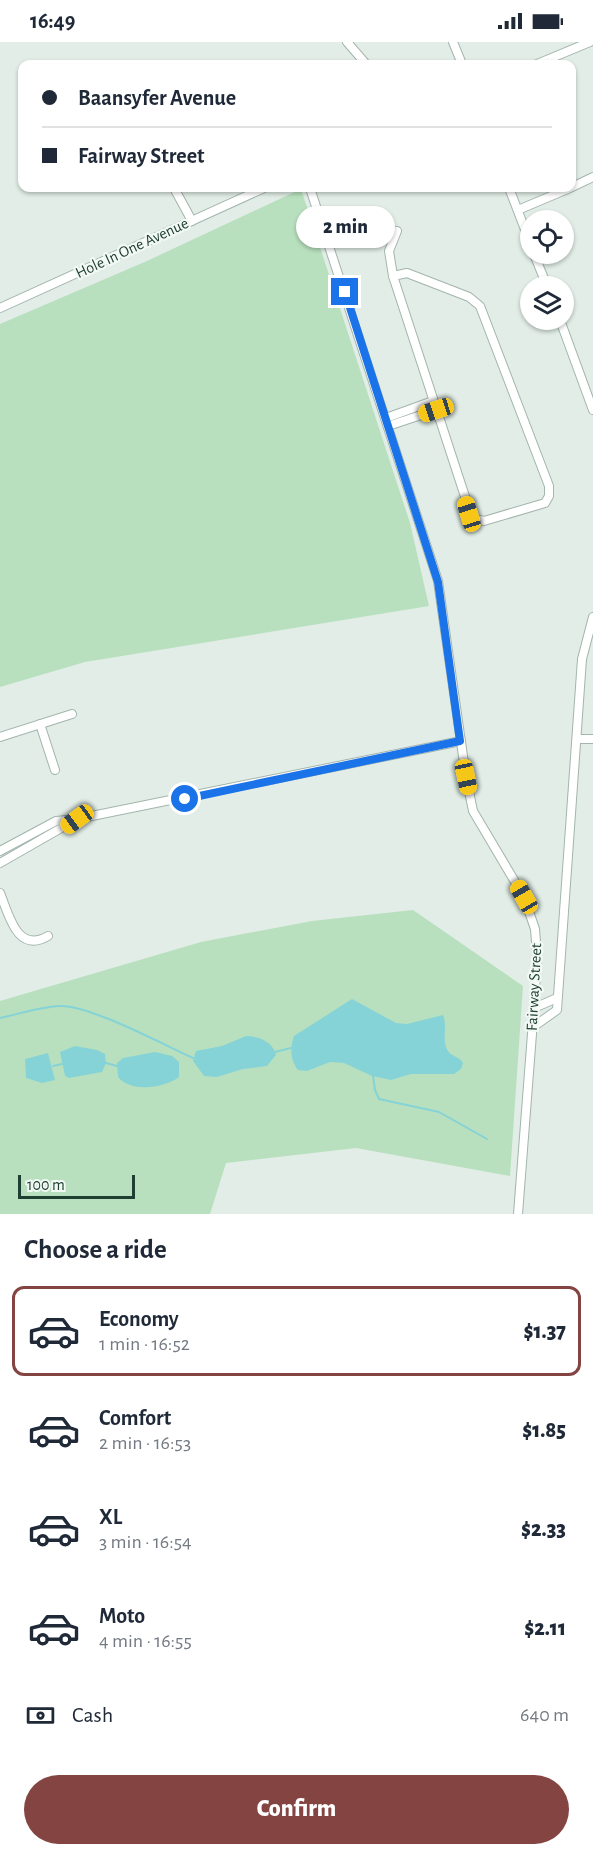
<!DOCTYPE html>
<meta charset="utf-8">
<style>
:root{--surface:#fff;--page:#f2f2f3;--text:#1f2937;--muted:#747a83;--line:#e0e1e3;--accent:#834442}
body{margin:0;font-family:"Alegreya Sans",sans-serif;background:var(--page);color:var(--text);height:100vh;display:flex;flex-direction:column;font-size:22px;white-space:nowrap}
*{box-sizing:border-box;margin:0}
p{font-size:20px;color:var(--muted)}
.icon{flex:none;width:33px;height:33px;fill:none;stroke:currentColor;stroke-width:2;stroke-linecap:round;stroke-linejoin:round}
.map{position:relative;height:1172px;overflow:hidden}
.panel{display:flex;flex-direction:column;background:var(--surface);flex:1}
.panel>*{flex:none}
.banner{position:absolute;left:18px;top:18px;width:558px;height:132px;border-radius:12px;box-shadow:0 2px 4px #0004;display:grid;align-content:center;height:132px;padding:0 24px;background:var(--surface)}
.controls{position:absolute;left:520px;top:168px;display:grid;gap:12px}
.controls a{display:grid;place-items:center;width:54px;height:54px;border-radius:50%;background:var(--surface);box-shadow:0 2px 4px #0004;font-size:30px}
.scale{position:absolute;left:18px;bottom:15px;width:117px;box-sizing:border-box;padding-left:6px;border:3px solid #203f33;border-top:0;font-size:16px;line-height:21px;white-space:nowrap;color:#203f33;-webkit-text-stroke:4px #f2f9f5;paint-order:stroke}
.end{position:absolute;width:27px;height:27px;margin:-14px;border:8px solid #1a73e8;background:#fff;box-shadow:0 0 0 3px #fff}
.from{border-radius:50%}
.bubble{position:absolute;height:42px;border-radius:21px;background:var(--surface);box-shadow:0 2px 4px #0004;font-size:20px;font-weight:800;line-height:42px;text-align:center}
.car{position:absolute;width:18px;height:36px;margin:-18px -9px;border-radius:8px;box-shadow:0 0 4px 2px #0007;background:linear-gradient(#f5c518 24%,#345 0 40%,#f5c518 0 76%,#345 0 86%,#f5c518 0)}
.banner b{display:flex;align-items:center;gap:21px;height:57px;font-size:22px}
.banner b+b{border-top:2px solid var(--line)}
.banner i{width:15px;height:15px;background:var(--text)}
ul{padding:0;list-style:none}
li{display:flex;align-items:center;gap:18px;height:90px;margin:0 12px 9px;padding:0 12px;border:3px solid transparent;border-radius:12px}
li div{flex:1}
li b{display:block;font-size:22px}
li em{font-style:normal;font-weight:800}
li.active{border-color:var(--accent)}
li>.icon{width:54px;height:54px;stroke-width:1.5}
h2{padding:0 24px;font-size:27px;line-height:72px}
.pay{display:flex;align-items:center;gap:15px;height:66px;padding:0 24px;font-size:22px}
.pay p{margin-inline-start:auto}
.cta{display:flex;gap:12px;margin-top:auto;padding:12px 24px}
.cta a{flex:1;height:69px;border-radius:36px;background:var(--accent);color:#fff;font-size:24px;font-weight:800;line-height:69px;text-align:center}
.status{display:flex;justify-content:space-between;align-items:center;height:42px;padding:0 30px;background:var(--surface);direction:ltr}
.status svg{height:16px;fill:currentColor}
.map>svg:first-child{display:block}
.green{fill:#b8e0be}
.water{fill:#85d3d7}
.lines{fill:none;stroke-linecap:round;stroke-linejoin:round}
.stream{stroke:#85d3d7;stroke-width:2}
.minor-casing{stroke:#a3b5ad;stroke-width:10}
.minor{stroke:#fff;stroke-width:8}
.route{stroke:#1a73e8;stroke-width:8}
.labels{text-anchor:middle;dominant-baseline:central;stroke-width:4.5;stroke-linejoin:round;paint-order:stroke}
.street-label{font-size:16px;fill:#203f33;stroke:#f2f9f5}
</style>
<div class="status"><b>16:49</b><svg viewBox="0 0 49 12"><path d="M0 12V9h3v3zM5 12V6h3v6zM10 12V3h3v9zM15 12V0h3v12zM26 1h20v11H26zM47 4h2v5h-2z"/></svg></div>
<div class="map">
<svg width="593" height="1172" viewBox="0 0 593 1172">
<rect width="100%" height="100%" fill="#e1ede6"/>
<g class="green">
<polygon points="301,147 410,481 429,564 85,620 0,645 0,282 147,219"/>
<polygon points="413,868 523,944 510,1134 356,1106 226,1121 210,1172 0,1172 0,959 201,900 312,879"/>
</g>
<g class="water">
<path d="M352,957l44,24 11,1 36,-9c5,11 -2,26 5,36 4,6 11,5 15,12l-2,6 -7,5h-43l-20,6 -19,-4 -28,-13 -14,-1 -23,9 -9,-1c-8,-10 -8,-23 -4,-34z"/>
<path d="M246,994c13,0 27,6 30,19l-9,11 -24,3 -26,8 -13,-1 -11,-15 3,-10 26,-5z"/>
<polygon points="75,1004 97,1008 105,1012 106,1021 102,1030 69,1036 65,1034 60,1010"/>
<path d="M155,1010l17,4 7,6v15c-14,11 -48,16 -61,0l-1,-14 6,-5z"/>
<polygon points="48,1011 55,1038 42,1041 26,1036 25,1017"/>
</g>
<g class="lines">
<g class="stream">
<path d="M0,976c19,-4 40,-11 59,-12 29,-2 105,39 134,52"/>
<polyline points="275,1010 291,1006"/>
<polyline points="106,1021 117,1024"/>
<polyline points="53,1024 62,1022"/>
<polyline points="373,1034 375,1048 379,1057 439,1070 487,1097"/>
</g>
<g class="minor-casing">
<g id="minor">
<polyline points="347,0 366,22"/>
<polyline points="453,0 462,22"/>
<polyline points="537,22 590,0"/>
<polyline points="572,145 593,135"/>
<polyline points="174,146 192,179"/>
<polyline points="310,146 438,539 466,735 473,769 524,855 535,887 537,913 534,966 518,1172"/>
<polyline points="509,146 531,203"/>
<polyline points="518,168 570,146"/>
<polyline points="534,212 547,244"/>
<polygon points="407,231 469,255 480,264 549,444 549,454 545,461 484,479 472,476 393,234"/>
<polyline points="393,234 389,209 397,189"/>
<polyline points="0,266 264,146"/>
<polyline points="560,278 593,368"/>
<polyline points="386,376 433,359"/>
<polyline points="388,384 436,368"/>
<polyline points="40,682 55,728"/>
<polyline points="0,695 72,672"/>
<polyline points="577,697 593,697"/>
<polyline points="0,809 56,779 77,777 461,699"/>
<polyline points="0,821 77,777"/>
<path d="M0,851c9,22 17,61 48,43"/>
<polyline points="534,966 557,956"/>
<polyline points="533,985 557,968 582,617 593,575"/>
</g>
</g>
<use href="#minor" class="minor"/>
</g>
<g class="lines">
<polyline class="route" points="185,757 460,699 438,540 345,250"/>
</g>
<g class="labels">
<g class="street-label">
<text transform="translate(132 206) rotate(-25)">Hole In One Avenue</text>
<text transform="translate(534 945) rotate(-87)">Fairway Street</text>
</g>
</g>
</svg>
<div class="controls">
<a><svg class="icon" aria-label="locate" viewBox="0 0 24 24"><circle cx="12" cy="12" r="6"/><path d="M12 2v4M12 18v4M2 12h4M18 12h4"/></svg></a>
<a><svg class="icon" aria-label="layers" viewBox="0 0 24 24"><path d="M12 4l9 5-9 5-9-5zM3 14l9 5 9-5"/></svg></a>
</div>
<div class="scale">100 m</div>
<i class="end from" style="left:185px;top:757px"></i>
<i class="end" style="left:345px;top:250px"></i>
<div class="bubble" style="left:296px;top:164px;width:99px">2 min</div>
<i class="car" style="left:436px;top:368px;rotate:252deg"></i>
<i class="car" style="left:469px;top:472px;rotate:343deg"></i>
<i class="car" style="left:466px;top:735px;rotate:168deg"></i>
<i class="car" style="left:77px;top:777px;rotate:234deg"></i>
<i class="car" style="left:524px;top:855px;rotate:330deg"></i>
<div class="banner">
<b><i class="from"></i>Baansyfer Avenue</b>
<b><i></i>Fairway Street</b>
</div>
</div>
<section class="panel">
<h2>Choose a ride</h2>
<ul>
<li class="active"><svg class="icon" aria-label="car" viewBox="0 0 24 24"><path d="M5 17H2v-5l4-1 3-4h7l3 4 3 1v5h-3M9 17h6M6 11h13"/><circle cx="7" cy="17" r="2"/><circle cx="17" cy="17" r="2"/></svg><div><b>Economy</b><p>1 min · 16:52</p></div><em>$1.37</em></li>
<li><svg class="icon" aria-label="car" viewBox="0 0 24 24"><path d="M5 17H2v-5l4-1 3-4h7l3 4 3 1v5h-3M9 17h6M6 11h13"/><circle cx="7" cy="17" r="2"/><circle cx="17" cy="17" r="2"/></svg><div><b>Comfort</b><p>2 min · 16:53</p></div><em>$1.85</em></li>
<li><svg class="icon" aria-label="car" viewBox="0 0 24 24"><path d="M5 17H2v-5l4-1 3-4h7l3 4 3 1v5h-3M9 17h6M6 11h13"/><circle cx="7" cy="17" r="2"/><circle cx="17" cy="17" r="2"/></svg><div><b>XL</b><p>3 min · 16:54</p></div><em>$2.33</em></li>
<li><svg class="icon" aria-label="car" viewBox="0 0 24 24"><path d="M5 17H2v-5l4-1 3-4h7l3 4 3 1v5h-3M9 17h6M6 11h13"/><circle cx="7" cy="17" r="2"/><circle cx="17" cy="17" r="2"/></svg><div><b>Moto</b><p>4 min · 16:55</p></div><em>$2.11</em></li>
</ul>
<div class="pay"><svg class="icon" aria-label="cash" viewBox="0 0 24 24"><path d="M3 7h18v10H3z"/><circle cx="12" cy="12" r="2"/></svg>Cash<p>640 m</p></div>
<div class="cta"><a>Confirm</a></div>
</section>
